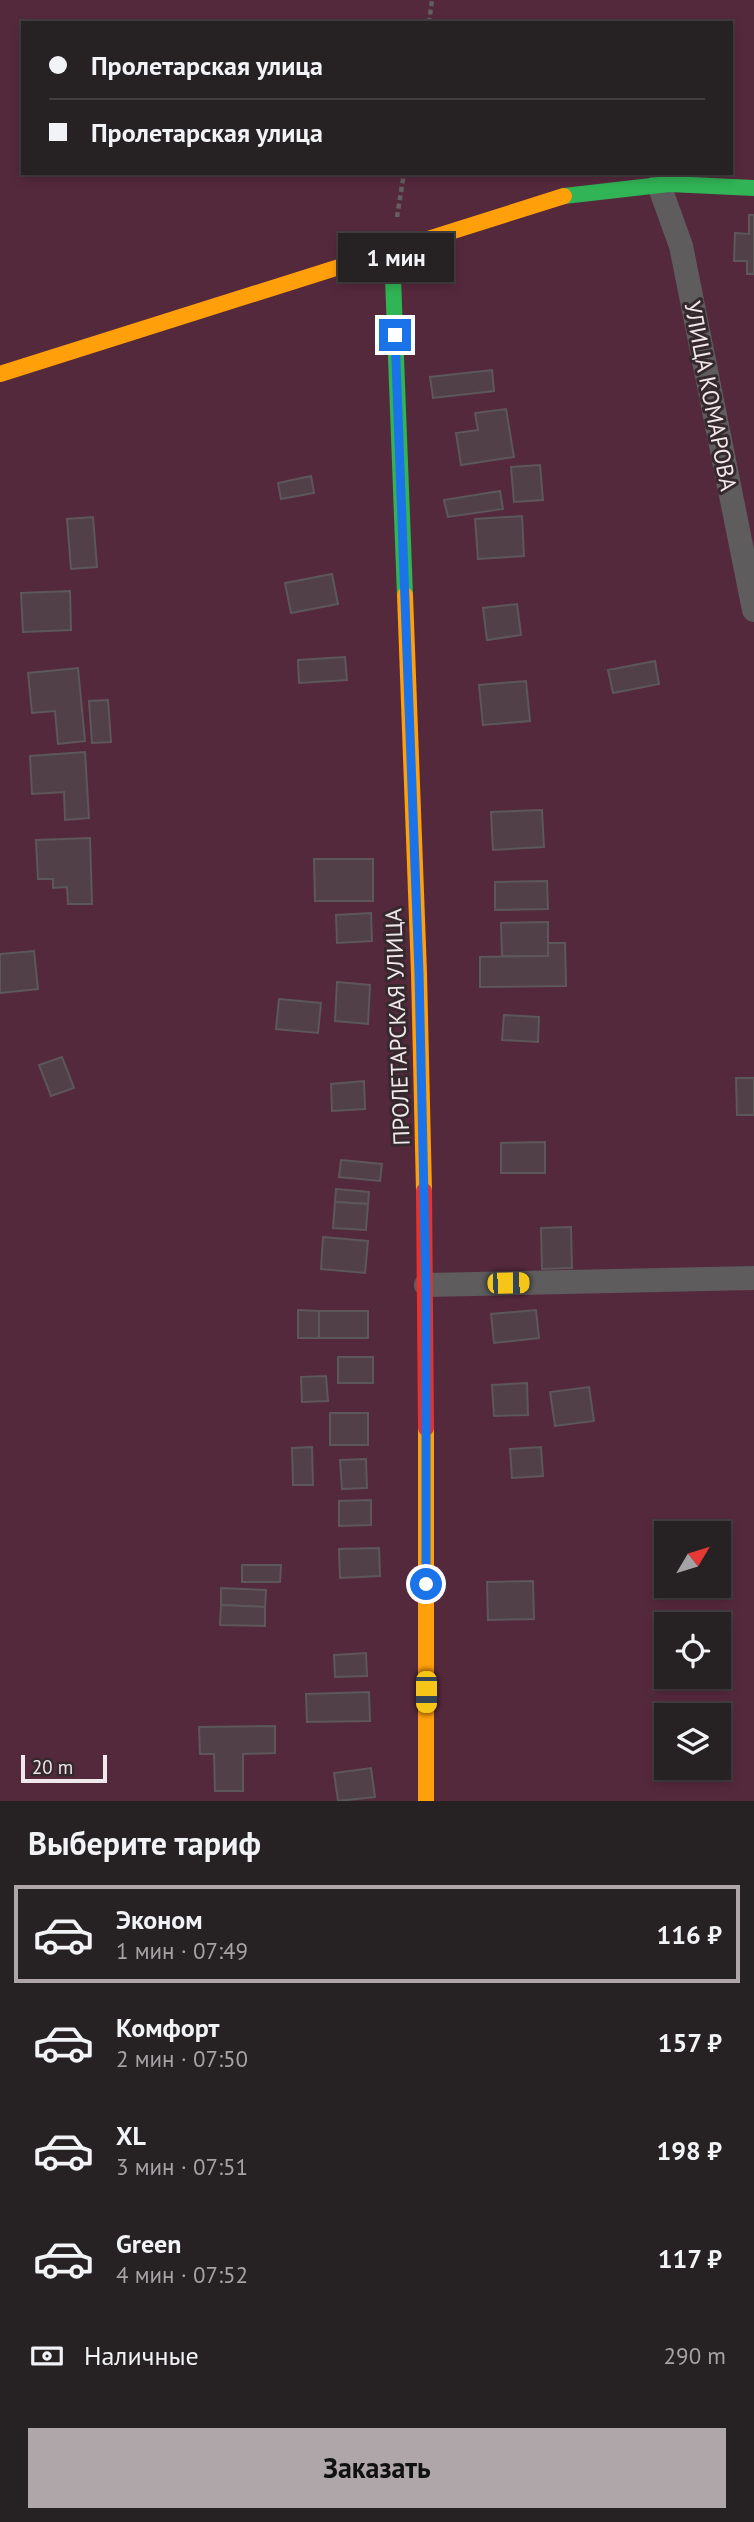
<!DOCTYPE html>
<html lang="ru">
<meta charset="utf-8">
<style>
:root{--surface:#262122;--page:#2e292a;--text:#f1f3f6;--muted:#a4a3a5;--line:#423e40;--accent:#aea6a9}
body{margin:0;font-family:"PT Sans",sans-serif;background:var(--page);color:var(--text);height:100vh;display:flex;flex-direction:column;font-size:26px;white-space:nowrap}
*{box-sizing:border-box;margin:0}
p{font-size:23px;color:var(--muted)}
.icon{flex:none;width:38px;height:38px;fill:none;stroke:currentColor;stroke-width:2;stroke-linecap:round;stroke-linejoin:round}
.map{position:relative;height:1801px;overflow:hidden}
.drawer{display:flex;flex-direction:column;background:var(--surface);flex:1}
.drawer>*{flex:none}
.banner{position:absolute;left:21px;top:21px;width:712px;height:154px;border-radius:0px;box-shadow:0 4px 10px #0003,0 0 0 2px var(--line);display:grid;align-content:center;height:154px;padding:0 28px;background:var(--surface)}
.needle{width:46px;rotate:52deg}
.buttons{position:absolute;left:654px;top:1521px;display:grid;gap:14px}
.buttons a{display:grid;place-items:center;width:77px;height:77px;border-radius:0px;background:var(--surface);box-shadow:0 4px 10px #0003,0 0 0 2px var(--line);font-size:35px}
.scale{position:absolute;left:21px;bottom:18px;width:86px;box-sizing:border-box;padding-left:7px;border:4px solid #f1e8eb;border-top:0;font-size:19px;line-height:24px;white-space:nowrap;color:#f1e8eb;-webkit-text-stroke:5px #35292d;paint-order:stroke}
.end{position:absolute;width:32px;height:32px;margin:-16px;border:9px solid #1a73e8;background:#fff;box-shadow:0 0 0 4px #fff}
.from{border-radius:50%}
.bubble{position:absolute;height:49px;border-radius:0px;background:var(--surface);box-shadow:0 4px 10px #0003,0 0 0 2px var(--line);font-size:23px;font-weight:700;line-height:49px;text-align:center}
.car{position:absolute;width:21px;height:42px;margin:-21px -10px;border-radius:9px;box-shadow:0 0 5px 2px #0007;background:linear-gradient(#f5c518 24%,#345 0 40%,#f5c518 0 76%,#345 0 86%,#f5c518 0)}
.banner b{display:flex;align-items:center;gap:24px;height:66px;font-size:26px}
.banner b+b{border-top:2px solid var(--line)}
.banner i{width:18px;height:18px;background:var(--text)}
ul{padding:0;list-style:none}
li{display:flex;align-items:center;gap:21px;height:98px;margin:0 14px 10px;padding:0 14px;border:4px solid transparent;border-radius:0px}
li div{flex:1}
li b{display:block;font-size:26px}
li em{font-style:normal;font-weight:700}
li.active{border-color:var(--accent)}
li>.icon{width:63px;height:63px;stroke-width:1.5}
h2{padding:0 28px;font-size:32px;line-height:84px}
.pay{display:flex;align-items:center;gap:18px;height:77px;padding:0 28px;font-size:26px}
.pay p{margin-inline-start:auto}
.button{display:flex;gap:14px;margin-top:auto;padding:14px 28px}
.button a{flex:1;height:80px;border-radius:0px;background:var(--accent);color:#111;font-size:28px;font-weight:700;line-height:80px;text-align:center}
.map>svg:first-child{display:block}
.green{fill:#55293c;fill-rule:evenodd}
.building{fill:#524048;stroke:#5c5759;stroke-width:2}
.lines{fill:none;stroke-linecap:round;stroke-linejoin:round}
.path{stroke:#625f5f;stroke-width:4.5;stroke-dasharray:5 3.5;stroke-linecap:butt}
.street{stroke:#5e5c5d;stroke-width:24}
.fast{stroke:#30b455;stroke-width:16}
.slow{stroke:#ff9f0a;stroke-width:16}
.jam{stroke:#e5322d;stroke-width:16}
.route{stroke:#1a73e8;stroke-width:9}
.labels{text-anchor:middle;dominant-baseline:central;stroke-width:6;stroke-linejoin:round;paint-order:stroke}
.street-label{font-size:23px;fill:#f1e8eb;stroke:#35292d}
</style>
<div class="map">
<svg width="754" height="1801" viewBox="0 0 754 1801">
<rect width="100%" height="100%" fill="#322c2e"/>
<path class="green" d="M0,0h754v1801h-754zM23,23h709v150h-709zM667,1533h52v53h-52zM667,1624h52v52h-52zM667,1715h52v53h-52z"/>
<g class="building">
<polygon points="749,215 754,215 754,274 747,274 747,261 734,261 735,233 749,234"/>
<polygon points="492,370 494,391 433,398 430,377"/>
<polygon points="506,409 514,457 461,465 456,433 478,430 475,413"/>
<polygon points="540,465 543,500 514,502 511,467"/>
<polygon points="311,476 314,493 281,499 278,483"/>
<polygon points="500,491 503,509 448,517 444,500"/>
<polygon points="522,516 524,556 478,559 475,519"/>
<polygon points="93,517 97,567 71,569 67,519"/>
<polygon points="332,574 338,604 291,613 285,583"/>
<polygon points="70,591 71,630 23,632 21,593"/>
<polygon points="517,604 521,635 487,640 483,608"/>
<polygon points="345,657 347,680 299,683 298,660"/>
<polygon points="655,661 659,684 613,693 608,670"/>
<polygon points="78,668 85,741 58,744 55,711 32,713 28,673"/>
<polygon points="526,681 530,721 483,725 479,685"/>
<polygon points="108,700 111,742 92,743 89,701"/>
<polygon points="85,752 89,818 65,820 64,792 32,794 30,756"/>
<polygon points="542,810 544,847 493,850 491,812"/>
<polygon points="90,838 92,904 68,904 67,887 53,888 53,879 38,879 36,840"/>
<polygon points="314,859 373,859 373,901 315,901"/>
<polygon points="547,881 548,909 495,910 495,882"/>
<polygon points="371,913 372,941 337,943 336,915"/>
<polygon points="548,922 548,956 502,956 501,923"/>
<polygon points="548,943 565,943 566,986 480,987 480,957 548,956"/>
<polygon points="34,951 38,989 0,993 0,954"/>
<polygon points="337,982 370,985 368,1024 335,1021"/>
<polygon points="279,999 321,1003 318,1033 276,1029"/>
<polygon points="504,1015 539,1017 538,1042 502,1040"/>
<polygon points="62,1057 74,1088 51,1096 39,1065"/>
<polygon points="736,1078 754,1078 754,1115 737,1115"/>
<polygon points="364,1081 365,1109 332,1111 331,1084"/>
<polygon points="545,1142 545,1173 501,1173 501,1143"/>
<polygon points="341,1160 382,1164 380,1181 339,1177"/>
<polygon points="336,1189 369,1192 368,1204 335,1202"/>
<polygon points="335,1202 368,1204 366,1230 333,1228"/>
<polygon points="571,1227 572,1268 542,1269 541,1228"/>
<polygon points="323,1237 368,1241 365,1273 321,1269"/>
<polygon points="298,1310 319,1311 319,1338 298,1338"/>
<polygon points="536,1310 539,1338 494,1343 491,1314"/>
<rect x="319" y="1311" width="49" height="27"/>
<rect x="338" y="1357" width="35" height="26"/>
<polygon points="326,1376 328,1401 302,1402 301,1377"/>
<polygon points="527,1383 528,1415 494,1416 492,1385"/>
<polygon points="589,1387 594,1421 555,1426 550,1392"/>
<rect x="330" y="1413" width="38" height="32"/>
<polygon points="312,1447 313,1485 293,1485 292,1448"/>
<polygon points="541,1447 543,1476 512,1478 510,1449"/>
<polygon points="366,1459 367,1488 342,1489 340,1460"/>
<polygon points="371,1500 371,1525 339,1526 339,1501"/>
<polygon points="379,1548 380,1576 340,1578 339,1549"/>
<polygon points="242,1565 281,1565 280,1582 242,1582"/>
<polygon points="533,1581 534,1619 488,1620 487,1582"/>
<polygon points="221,1588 266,1590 265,1607 221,1605"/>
<polygon points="221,1605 265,1607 265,1626 220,1625"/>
<polygon points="366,1653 367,1676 335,1677 334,1655"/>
<polygon points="369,1692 370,1721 307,1722 306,1694"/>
<polygon points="275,1726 275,1753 243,1754 243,1791 215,1791 214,1754 200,1754 199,1727"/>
<polygon points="371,1768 375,1797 338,1801 334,1773"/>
</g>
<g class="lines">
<g class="path">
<polyline points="429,23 432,0"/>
<polyline points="397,217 404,173"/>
</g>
<g class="street">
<polyline points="659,185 681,246 754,610"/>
<polyline points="426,1285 754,1278"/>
</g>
<g class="fast">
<polyline points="564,196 669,184 754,188"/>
<polyline points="392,252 405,595"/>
</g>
<g class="slow">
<polyline points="0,374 564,196"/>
<polyline points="405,595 419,973 424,1191"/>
<polyline points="426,1428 426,1801"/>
</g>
<polyline class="jam" points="424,1191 426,1428"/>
</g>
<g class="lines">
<polyline class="route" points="395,335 419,973 426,1285 426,1584"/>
</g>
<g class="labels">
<g class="street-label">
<text transform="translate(711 396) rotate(79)">УЛИЦА КОМАРОВА</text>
<text transform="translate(397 1027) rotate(-92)">ПРОЛЕТАРСКАЯ УЛИЦА</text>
</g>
</g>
</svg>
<div class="buttons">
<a><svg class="needle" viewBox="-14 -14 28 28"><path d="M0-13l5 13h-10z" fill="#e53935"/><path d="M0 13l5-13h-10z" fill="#a4a3a5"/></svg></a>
<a><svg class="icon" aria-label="locate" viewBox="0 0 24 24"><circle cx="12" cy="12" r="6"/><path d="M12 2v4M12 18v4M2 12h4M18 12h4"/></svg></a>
<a><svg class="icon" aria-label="layers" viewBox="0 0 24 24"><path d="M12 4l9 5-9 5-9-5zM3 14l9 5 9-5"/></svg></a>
</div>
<div class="scale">20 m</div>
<i class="end from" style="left:426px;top:1584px"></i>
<i class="end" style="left:395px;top:335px"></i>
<div class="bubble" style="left:338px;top:233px;width:116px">1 мин</div>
<i class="car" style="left:508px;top:1283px;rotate:89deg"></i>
<i class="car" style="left:426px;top:1692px;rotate:180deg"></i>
<div class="banner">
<b><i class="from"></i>Пролетарская улица</b>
<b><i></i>Пролетарская улица</b>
</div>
</div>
<section class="drawer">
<h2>Выберите тариф</h2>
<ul>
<li class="active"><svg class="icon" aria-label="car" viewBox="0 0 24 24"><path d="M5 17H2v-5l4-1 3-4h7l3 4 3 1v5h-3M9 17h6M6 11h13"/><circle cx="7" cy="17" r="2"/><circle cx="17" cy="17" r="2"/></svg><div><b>Эконом</b><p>1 мин · 07:49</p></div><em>116 ₽</em></li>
<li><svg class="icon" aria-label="car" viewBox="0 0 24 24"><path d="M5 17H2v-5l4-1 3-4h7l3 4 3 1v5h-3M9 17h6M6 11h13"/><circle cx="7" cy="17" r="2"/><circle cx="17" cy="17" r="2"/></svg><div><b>Комфорт</b><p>2 мин · 07:50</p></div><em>157 ₽</em></li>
<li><svg class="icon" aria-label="car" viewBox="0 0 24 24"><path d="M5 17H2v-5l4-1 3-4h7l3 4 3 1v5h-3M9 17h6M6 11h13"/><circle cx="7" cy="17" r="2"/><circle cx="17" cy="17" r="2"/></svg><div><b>XL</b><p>3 мин · 07:51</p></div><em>198 ₽</em></li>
<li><svg class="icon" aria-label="car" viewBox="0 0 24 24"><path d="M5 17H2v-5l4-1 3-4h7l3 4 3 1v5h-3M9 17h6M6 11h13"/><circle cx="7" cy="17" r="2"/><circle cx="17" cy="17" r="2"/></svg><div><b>Green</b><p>4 мин · 07:52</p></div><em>117 ₽</em></li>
</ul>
<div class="pay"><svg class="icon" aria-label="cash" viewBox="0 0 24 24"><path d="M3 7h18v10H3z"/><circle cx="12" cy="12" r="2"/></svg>Наличные<p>290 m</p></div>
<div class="button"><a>Заказать</a></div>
</section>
